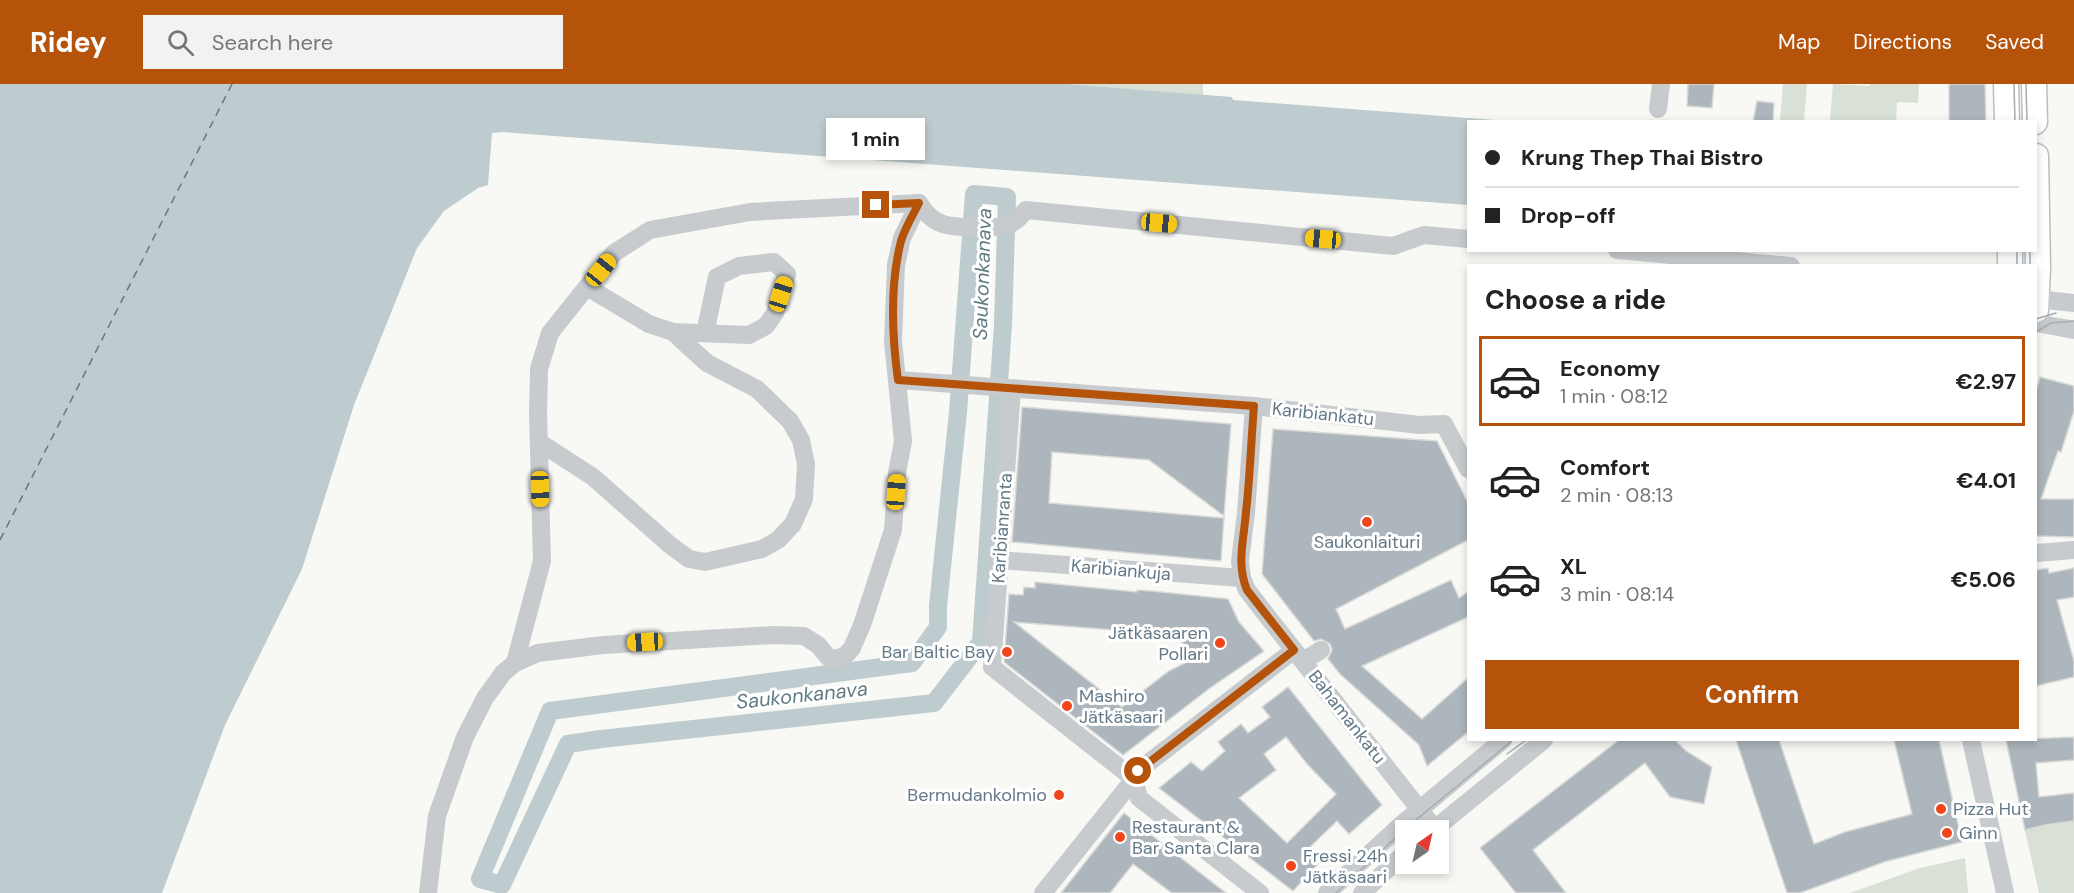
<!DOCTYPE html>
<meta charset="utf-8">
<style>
:root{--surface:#fff;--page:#f2f2f2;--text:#222;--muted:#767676;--line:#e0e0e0;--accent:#b45309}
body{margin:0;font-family:"DM Sans",sans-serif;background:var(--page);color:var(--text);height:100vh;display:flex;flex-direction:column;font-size:22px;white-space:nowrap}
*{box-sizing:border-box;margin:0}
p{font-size:20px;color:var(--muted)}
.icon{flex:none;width:33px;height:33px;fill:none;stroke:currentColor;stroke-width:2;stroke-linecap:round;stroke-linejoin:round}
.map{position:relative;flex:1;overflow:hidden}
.drawer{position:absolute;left:1467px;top:180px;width:570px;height:477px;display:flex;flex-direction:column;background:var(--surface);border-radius:0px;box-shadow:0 3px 9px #0003}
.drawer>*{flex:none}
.hud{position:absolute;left:1467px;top:36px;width:570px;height:132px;border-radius:0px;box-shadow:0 3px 9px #0003;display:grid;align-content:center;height:132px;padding:0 18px;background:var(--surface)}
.needle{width:39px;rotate:34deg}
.buttons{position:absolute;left:1395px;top:736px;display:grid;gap:12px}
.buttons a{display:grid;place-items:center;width:54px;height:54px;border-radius:0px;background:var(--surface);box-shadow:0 3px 9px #0003;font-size:30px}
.end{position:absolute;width:27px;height:27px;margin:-14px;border:8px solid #b45309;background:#fff;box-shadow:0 0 0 3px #fff}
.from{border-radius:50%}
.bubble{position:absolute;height:42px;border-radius:0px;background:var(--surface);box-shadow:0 3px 9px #0003;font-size:20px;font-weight:700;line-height:42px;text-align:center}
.car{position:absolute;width:18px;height:36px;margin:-18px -9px;border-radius:8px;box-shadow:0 0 4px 2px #0007;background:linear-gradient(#f5c518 24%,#345 0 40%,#f5c518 0 76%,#345 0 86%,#f5c518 0)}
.hud b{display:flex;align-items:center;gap:21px;height:57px;font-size:22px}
.hud b+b{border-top:2px solid var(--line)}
.hud i{width:15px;height:15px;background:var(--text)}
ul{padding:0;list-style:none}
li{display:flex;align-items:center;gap:18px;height:90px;margin:0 12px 9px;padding:0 6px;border:3px solid transparent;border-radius:0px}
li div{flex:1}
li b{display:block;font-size:22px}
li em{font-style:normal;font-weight:700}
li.selected{border-color:var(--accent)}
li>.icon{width:54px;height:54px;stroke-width:1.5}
h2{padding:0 18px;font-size:27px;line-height:72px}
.cta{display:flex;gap:12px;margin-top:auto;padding:12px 18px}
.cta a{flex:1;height:69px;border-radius:0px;background:var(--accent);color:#fff;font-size:24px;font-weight:700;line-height:69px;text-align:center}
header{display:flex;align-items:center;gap:36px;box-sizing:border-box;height:84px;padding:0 30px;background:var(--accent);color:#fff}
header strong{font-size:28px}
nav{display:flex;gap:33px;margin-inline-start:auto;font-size:21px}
.search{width:420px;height:54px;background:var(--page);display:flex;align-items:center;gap:15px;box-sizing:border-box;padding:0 21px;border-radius:0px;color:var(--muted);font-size:22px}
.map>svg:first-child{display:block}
.green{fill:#d9e0d5}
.water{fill:#becbcf}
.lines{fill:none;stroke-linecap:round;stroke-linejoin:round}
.canal{stroke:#becbcf;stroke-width:18}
.ferry{stroke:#607b83;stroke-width:1.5;stroke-dasharray:8 6;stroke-linecap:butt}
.building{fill:#adb6bc;stroke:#d9d9d7;stroke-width:1.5;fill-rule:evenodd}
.major-casing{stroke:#babec2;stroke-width:27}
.minor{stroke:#c7cbce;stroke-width:18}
.major{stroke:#fff;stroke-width:24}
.tram{stroke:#a5acb2;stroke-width:1.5}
.route{stroke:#b45309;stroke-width:8}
.poi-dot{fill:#f1451c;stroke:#fff;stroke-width:2}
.labels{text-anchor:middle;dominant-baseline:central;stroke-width:6;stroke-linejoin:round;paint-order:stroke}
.street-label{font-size:18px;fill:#647988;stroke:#fff}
.poi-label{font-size:18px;fill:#647988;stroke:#fff;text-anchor:start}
.water-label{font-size:20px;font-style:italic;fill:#607b83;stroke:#fff}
</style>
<header>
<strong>Ridey</strong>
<div class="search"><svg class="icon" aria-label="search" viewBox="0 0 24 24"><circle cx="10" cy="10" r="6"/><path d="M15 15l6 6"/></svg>Search here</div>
<nav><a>Map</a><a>Directions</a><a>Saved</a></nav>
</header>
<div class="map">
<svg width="2074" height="809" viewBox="0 0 2074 809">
<rect width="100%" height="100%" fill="#f8f8f4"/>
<g class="green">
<polygon points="1067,0 1203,0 1203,11"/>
<polygon points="1783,0 1807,0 1804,37 1780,37"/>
<polygon points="1833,0 1870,2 1870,0 1919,0 1918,19 1897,18 1896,37 1830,37"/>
<polygon points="2074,737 2074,809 2039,809 2025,746 2045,741"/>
<polygon points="1965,774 1968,809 1850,809 1920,784"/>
</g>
<polygon class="water" points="0,0 1067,0 1232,13 1233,16 1507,37 1468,38 1468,121 502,48 492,49 488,101 478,104 444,127 417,164 354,321 302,485 225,641 162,809 0,809"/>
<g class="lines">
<polygon class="canal" points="974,110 1007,113 1003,241 981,558 934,619 601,655 568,660 502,801 480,795 550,627 912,579 938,543 938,522 958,328"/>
<polyline class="ferry" points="0,456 232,0"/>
</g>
<g class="building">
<polygon points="1688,0 1714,0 1712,24 1687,22"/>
<polygon points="1949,0 1985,0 1986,38 1949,38"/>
<polygon points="1757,17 1774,19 1773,38 1753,38"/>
<polygon points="2040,293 2074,302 2074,327 2061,368 2058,367 2041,415 2074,415 2074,453 2036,452 2036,307"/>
<polygon points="1022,323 1231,340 1224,432 1149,376 1052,368 1049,419 1224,434 1221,477 1012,458"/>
<polygon points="1273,345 1437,357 1468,419 1468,456 1336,525 1345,545 1451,496 1459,514 1468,508 1468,533 1362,582 1422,635 1468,594 1468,648 1427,682 1419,661 1340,590 1328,575 1332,566 1330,560 1321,555 1314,557 1262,490"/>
<polygon points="2048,484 2049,489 2074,484 2074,513 2057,516 2074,577 2074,593 2036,602 2036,486"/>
<path d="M1035,498l102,10v-2l15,1 76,8 11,23 25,29 -54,37 -87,67 -119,-93 5,-68 14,1 1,-8 11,1zM1014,538l113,9 1,-2 45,3 22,26 -26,13 -47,36z"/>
<path d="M1288,603l94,118 -33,29 -12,-13 -29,28 12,13 -27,29 -134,-103 32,-26 11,9 23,-20 -7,-9 23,-18 7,9 22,-16 -8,-10zM1286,653l21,27 29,30 -49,49 -48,-45 37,-28 -12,-16z"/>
<polygon points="2074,653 2074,676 2036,679 2039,713 2074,709 2074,737 2045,741 2025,746 2006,656"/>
<polygon points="1619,656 1675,656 1686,667 1712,683 1704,720 1670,713 1645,679 1533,766 1566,809 1516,809 1480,764"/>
<polygon points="1736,656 1779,656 1814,760 1845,748 1912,730 1894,656 1939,656 1962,758 1884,778 1800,809 1787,809"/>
<polygon points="1124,729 1154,753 1226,809 1172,809 1133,780 1110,809 1061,809"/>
</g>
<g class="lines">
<g class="major-casing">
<g id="major">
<polyline points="2006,0 2007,38"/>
<polyline points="2034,0 2035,38"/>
<polyline points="2036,72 2038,184 2036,226"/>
<polyline points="2010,166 2010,182"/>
</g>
</g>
<g class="minor">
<polyline points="1658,25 1661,0"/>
<path d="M919,119c5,8 13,18 24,21 11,4 54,5 65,1 8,-3 13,-9 18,-15l367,36 31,-11 44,4"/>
<polyline points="1617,166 1791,182"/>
<polyline points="587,203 649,240 673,248 749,251 766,242 775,229 787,190 774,178 739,182 717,193 705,249"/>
<polyline points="2036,215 2074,219"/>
<polyline points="2036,239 2074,246"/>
<polyline points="898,296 1254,322 1419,341 1444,340 1468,385"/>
<polyline points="1012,305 992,583 1134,695 1043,809"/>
<polyline points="1254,322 1246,429 1240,477 1242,494 1247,506 1264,528 1435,745"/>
<polyline points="539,358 593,393 670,461 689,475 705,478 762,465 778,456 793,440 804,415 806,380 801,356 790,337 757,305 707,279 673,248"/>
<polyline points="2036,469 2074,466"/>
<polyline points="999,476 1242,494"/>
<polyline points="1303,577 1321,566"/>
<polyline points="515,579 542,477 538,329 539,285 550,249 614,169 650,146 750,128 919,119"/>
<polyline points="1971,656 2005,809"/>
<polyline points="1432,747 1544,656"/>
<polyline points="428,809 437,732 465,653 485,614 503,589 515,579 538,569 603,561 774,551 804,552 818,561 828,573 833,575 845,572 852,564 862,541 893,446 897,389 903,357 893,257 896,181 902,154 919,119"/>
<polyline points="1260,809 1139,714 1134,695 1138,687 1294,566"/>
<polyline points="1327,809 1401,741 1503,656"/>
<polyline points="1362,809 1406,768"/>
</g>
<use href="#major" class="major"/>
<g class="tram">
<polyline points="2014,0 2015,38"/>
<polyline points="2026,0 2027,38"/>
<polyline points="2017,166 2017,182"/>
<polyline points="2030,166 2030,182"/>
<polyline points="2036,235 2056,229"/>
<polyline points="2036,248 2051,239 2074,237"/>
<polyline points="1507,670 1526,656"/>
<polyline points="1336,809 1405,745 1513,656"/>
</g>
</g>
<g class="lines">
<path class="route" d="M876,121l43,-2c-6,12 -14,25 -18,38 -11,43 -9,95 -3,139l356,26c-3,36 -4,71 -8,106 -2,27 -10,52 1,78l47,60 -156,121"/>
</g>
<g class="poi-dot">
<circle cx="1367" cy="438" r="6"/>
<circle cx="1220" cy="559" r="6"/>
<circle cx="1007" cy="568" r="6"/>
<circle cx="1067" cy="622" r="6"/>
<circle cx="1059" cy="711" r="6"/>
<circle cx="1941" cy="725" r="6"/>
<circle cx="1947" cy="749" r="6"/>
<circle cx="1120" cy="753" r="6"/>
<circle cx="1291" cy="782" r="6"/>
</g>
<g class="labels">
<g class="street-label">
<text transform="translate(1323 330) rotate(6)">Karibiankatu</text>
<text transform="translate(1002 444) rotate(-86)">Karibianranta</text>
<text transform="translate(1121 486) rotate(5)">Karibiankuja</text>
<text transform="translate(1347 633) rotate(52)">Bahamankatu</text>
</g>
<g class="poi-label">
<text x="1367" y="458" text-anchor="middle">Saukonlaituri</text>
<text x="1208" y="549" text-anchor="end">Jätkäsaaren<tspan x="1208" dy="21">Pollari</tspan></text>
<text x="995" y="568" text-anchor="end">Bar Baltic Bay</text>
<text x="1079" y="612">Mashiro<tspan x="1079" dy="21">Jätkäsaari</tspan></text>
<text x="1047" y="711" text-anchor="end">Bermudankolmio</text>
<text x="1953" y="725">Pizza Hut</text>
<text x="1132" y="743">Restaurant &amp;<tspan x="1132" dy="21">Bar Santa Clara</tspan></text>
<text x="1959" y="749">Ginn</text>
<text x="1303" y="772">Fressi 24h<tspan x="1303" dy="21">Jätkäsaari</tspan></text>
</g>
<g class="water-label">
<text transform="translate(982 190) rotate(-88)">Saukonkanava</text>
<text transform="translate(802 611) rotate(-6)">Saukonkanava</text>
</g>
</g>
</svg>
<div class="buttons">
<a><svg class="needle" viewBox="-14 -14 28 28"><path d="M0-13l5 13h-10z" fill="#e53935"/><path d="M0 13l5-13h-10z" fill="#767676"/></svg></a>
</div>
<i class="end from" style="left:1138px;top:687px"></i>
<i class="end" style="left:876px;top:121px"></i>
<div class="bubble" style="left:826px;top:34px;width:99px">1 min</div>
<i class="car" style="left:1159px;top:139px;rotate:95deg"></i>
<i class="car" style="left:1323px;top:155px;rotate:275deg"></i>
<i class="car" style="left:601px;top:186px;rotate:39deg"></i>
<i class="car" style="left:781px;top:210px;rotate:17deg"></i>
<i class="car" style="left:540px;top:405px;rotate:178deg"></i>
<i class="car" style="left:896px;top:408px;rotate:4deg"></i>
<i class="car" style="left:645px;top:558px;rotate:267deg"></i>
<div class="hud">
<b><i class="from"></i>Krung Thep Thai Bistro</b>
<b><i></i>Drop-off</b>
</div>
<section class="drawer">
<h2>Choose a ride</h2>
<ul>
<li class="selected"><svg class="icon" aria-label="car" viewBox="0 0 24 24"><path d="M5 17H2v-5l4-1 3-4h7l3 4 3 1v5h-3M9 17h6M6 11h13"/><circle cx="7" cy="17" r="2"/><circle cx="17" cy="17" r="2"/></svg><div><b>Economy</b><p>1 min · 08:12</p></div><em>€2.97</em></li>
<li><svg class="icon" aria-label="car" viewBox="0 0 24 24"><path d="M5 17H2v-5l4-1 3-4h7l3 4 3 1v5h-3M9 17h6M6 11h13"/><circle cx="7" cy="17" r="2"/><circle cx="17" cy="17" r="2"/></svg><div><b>Comfort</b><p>2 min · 08:13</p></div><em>€4.01</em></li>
<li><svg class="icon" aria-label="car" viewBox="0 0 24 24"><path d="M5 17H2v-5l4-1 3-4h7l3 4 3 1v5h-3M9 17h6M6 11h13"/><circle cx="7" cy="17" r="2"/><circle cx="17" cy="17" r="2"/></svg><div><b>XL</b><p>3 min · 08:14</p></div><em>€5.06</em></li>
</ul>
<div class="cta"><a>Confirm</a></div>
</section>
</div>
